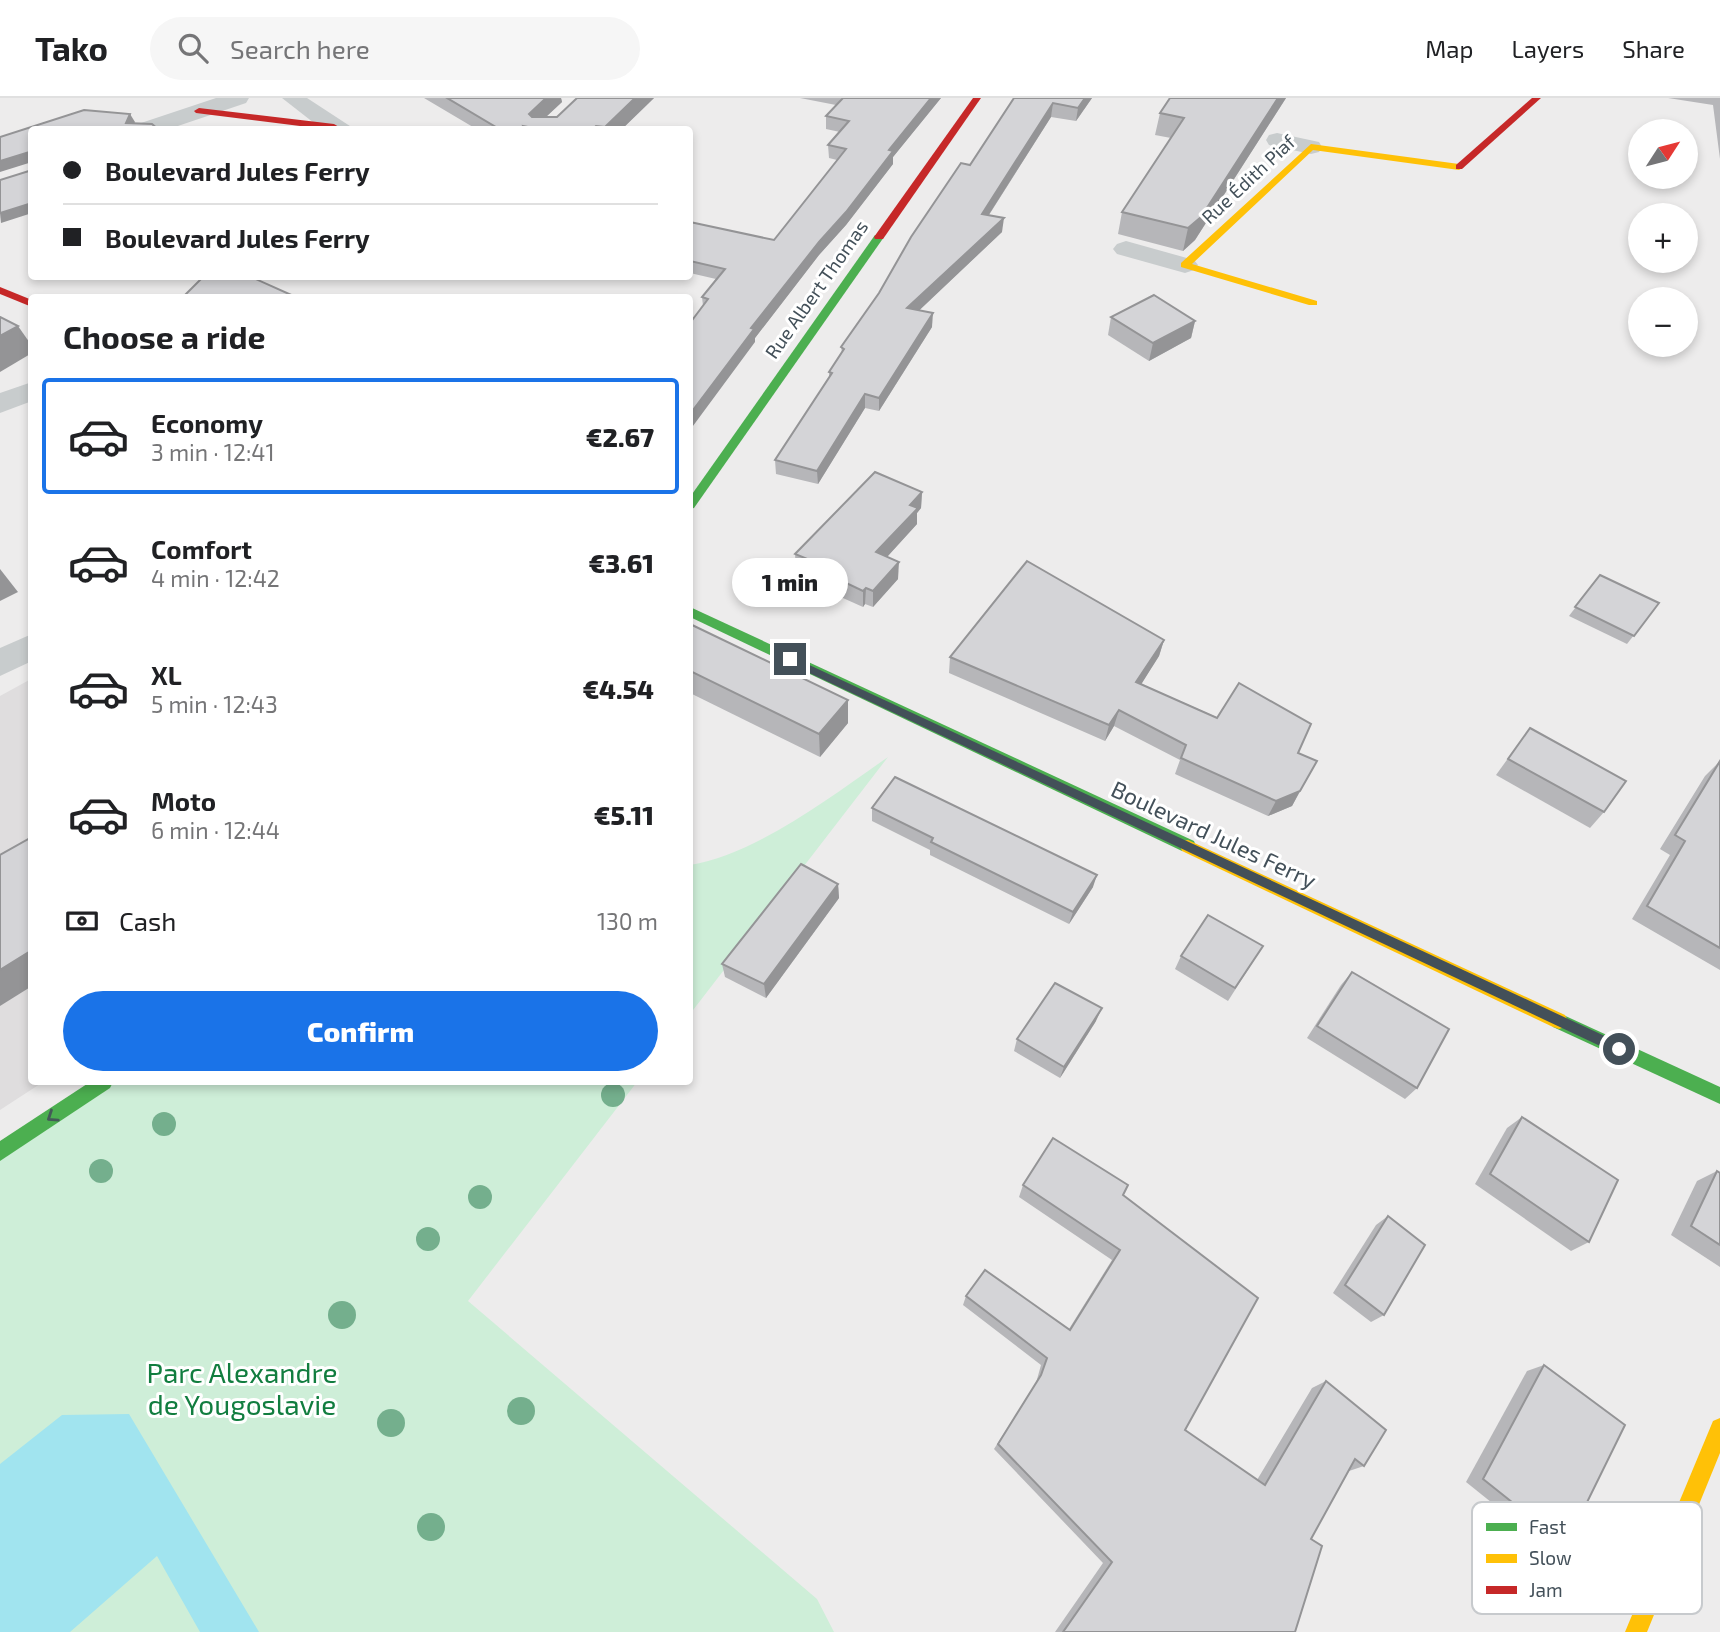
<!DOCTYPE html>
<meta charset="utf-8">
<style>
:root{--surface:#fff;--page:#f6f6f6;--text:#202124;--muted:#757577;--line:#e0e0e0;--accent:#1a73e8}
body{margin:0;font-family:"Exo 2",sans-serif;background:var(--page);color:var(--text);height:100vh;display:flex;flex-direction:column;font-size:26px;white-space:nowrap}
*{box-sizing:border-box;margin:0}
p{font-size:23px;color:var(--muted)}
.icon{flex:none;width:38px;height:38px;fill:none;stroke:currentColor;stroke-width:2;stroke-linecap:round;stroke-linejoin:round}
.map{position:relative;flex:1;overflow:hidden}
.side{position:absolute;left:28px;top:196px;width:665px;height:791px;display:flex;flex-direction:column;background:var(--surface);border-radius:7px;box-shadow:0 4px 10px #0003}
.side>*{flex:none}
.banner{position:absolute;left:28px;top:28px;width:665px;height:154px;border-radius:7px;box-shadow:0 4px 10px #0003;display:grid;align-content:center;height:154px;padding:0 35px;background:var(--surface)}
.needle{width:46px;rotate:54deg}
.tools{position:absolute;left:1628px;top:21px;display:grid;gap:14px}
.tools a{display:grid;place-items:center;width:70px;height:70px;border-radius:50%;background:var(--surface);box-shadow:0 4px 10px #0003;font-size:35px}
.end{position:absolute;width:32px;height:32px;margin:-16px;border:9px solid #435059;background:#fff;box-shadow:0 0 0 4px #fff}
.from{border-radius:50%}
.bubble{position:absolute;height:49px;border-radius:24px;background:var(--surface);box-shadow:0 4px 10px #0003;font-size:23px;font-weight:800;line-height:49px;text-align:center}
.banner b{display:flex;align-items:center;gap:24px;height:66px;font-size:26px}
.banner b+b{border-top:2px solid var(--line)}
.banner i{width:18px;height:18px;background:var(--text)}
ul{padding:0;list-style:none}
li{display:flex;align-items:center;gap:21px;height:116px;margin:0 14px 10px;padding:0 21px;border:4px solid transparent;border-radius:7px}
li div{flex:1}
li b{display:block;font-size:26px}
li em{font-style:normal;font-weight:800}
li.selected{border-color:var(--accent)}
li>.icon{width:63px;height:63px;stroke-width:1.5}
h2{padding:0 35px;font-size:32px;line-height:84px}
.pay{display:flex;align-items:center;gap:18px;height:77px;padding:0 35px;font-size:26px}
.pay p{margin-inline-start:auto}
.button{display:flex;gap:14px;margin-top:auto;padding:14px 35px}
.button a{flex:1;height:80px;border-radius:42px;background:var(--accent);color:#fff;font-size:28px;font-weight:800;line-height:80px;text-align:center}
header{display:flex;align-items:center;gap:42px;box-sizing:border-box;height:98px;padding:0 35px;background:var(--surface);border-bottom:2px solid var(--line)}
header strong{font-size:33px}
nav{display:flex;gap:38px;margin-inline-start:auto;font-size:24px}
.search{width:490px;height:63px;background:var(--page);display:flex;align-items:center;gap:18px;box-sizing:border-box;padding:0 24px;border-radius:38px;color:var(--muted);font-size:26px}
.map>svg:first-child{display:block}
.education{fill:#dfddde}
.green{fill:#ceeed8}
.water{fill:#a1e4ef}
.lines{fill:none;stroke-linecap:round;stroke-linejoin:round}
.street{fill:#c8cccd;fill-rule:evenodd}
.fast{fill:#4caf50;fill-rule:evenodd}
.slow{fill:#ffc107;fill-rule:evenodd}
.jam{fill:#c62828;fill-rule:evenodd}
.tree{fill:#74af8d}
.wall{fill:#b6b6b9}
.shaded-wall{fill:#949496}
.building{fill:#d4d4d7;stroke:#949496;stroke-width:2}
.oneway{stroke:#445a58}
.route{fill:#435059}
.labels{text-anchor:middle;dominant-baseline:central;stroke-width:6;stroke-linejoin:round;paint-order:stroke}
.far-street-label{font-size:19px;fill:#435059;stroke:#fff}
.street-label{font-size:23px;fill:#435059;stroke:#fff}
.near-park-label{font-size:28px;fill:#117d3f;stroke:#fff}
.key{fill:#fff;stroke:#c7cacd;stroke-width:2}
.key-label{font-size:19px;fill:#435059}
</style>
<header>
<strong>Tako</strong>
<div class="search"><svg class="icon" aria-label="search" viewBox="0 0 24 24"><circle cx="10" cy="10" r="6"/><path d="M15 15l6 6"/></svg>Search here</div>
<nav><a>Map</a><a>Layers</a><a>Share</a></nav>
</header>
<div class="map">
<svg width="1720" height="1534" viewBox="0 0 1720 1534">
<rect width="100%" height="100%" fill="#edecec"/>
<polygon class="education" points="31,581 32,984 43,984 0,1012 0,598"/>
<g class="green">
<path d="M888,659l-198,257v-149c67,-11 142,-69 198,-108z"/>
<polygon points="103,984 637,984 468,1203 817,1501 834,1534 0,1534 0,1054"/>
</g>
<polygon class="water" points="129,1316 259,1534 200,1534 157,1458 70,1534 0,1534 0,1366 62,1317"/>
<g class="lines">
<g class="street">
<polygon points="216,0 249,0 246,5 166,32 132,32 135,27"/>
<polygon points="282,0 307,0 356,32 323,32"/>
<polygon points="1277,35 1319,44 1322,49 1319,54 1311,56 1269,47 1266,42 1269,37"/>
<polygon points="1126,143 1194,162 1198,167 1194,172 1185,175 1117,156 1113,151 1117,146"/>
<polygon points="32,284 32,303 0,315 0,295"/>
<polygon points="32,536 32,563 0,578 0,550"/>
</g>
<g class="fast">
<polygon points="875,137 884,139 694,410 690,411 690,399"/>
<polygon points="690,509 1194,743 1196,748 1194,753 1182,753 690,519"/>
<polygon points="1559,915 1720,989 1720,1006 1553,929 1550,923 1553,917"/>
<polygon points="90,984 113,984 110,990 0,1063 0,1043"/>
</g>
<g class="slow">
<polygon points="1311,46 1459,66 1464,69 1459,72 1313,52 1192,166 1317,203 1317,207 1309,207 1181,169 1181,165"/>
<polygon points="1188,742 1565,917 1568,923 1565,929 1559,931 1553,929 1182,753 1180,748 1182,743"/>
<polygon points="1720,1320 1720,1355 1647,1534 1625,1534 1713,1323"/>
</g>
<g class="jam">
<polygon points="973,0 981,0 883,141 875,141 874,139"/>
<polygon points="1532,0 1541,0 1462,71 1456,71 1456,67"/>
<polygon points="199,10 334,26 339,29 332,32 196,15 194,13"/>
<polygon points="0,189 32,202 32,209 0,196"/>
</g>
</g>
<g class="tree">
<circle cx="613" cy="997" r="12"/>
<circle cx="164" cy="1026" r="12"/>
<circle cx="101" cy="1073" r="12"/>
<circle cx="480" cy="1099" r="12"/>
<circle cx="428" cy="1141" r="12"/>
<circle cx="342" cy="1217" r="14"/>
<circle cx="521" cy="1313" r="14"/>
<circle cx="391" cy="1325" r="14"/>
<circle cx="431" cy="1429" r="14"/>
</g>
<g class="wall">
<polygon points="424,0 561,0 562,4 546,19 557,19 577,0 654,0 621,32 478,32"/>
<polygon points="800,0 941,0 893,59 893,66 846,127 819,157 755,240 755,244 703,208 702,199 716,181 690,175 690,124 774,142 837,62 829,60 828,47 840,34 826,31 826,18 836,7"/>
<polygon points="1014,0 1092,0 1076,23 1051,19 989,117 1002,134 919,212 932,229 879,313 865,310 818,386 776,376 775,362 829,280 829,274 842,254 841,249 970,67"/>
<polygon points="1170,0 1286,0 1195,142 1183,153 1118,136 1122,114 1171,40 1155,37 1160,15"/>
<polygon points="1668,0 1720,0 1720,61 1713,7"/>
<polygon points="1111,219 1195,223 1191,240 1149,263 1108,237"/>
<polygon points="922,394 921,410 917,415 917,426 887,459 898,481 873,509 865,506 863,509 825,492 825,485 796,473 795,456"/>
<polygon points="1600,477 1659,505 1627,546 1569,518"/>
<polygon points="690,526 848,625 820,659 690,595"/>
<polygon points="1164,542 1159,558 1141,586 1317,663 1292,708 1268,718 1175,676 1180,662 1114,628 1105,643 949,575 950,559"/>
<polygon points="1530,630 1604,714 1590,730 1496,677"/>
<polygon points="1720,663 1720,872 1632,821 1670,757 1660,751 1705,678"/>
<polygon points="872,710 1093,789 1069,826 930,757 930,752 872,723"/>
<polygon points="838,786 839,800 766,900 725,879 722,866"/>
<polygon points="1263,848 1228,903 1175,871 1181,858"/>
<polygon points="1352,874 1417,990 1405,1001 1307,940 1341,887"/>
<polygon points="1096,923 1060,980 1014,953 1017,941"/>
<polygon points="1522,1019 1589,1144 1571,1153 1475,1086 1507,1030"/>
<polygon points="1717,1073 1720,1075 1720,1169 1671,1137 1697,1083"/>
<polygon points="1023,1087 1123,1097 1185,1332 1257,1382 1312,1290 1326,1283 1364,1368 1349,1373 1311,1441 1295,1534 1055,1534 1103,1465 994,1351 1036,1285 1041,1267 963,1207 966,1198 1069,1231 1112,1162 1019,1099"/>
<polygon points="1388,1118 1384,1217 1371,1224 1333,1195 1376,1127"/>
<polygon points="1544,1267 1566,1447 1547,1449 1466,1384 1527,1273"/>
</g>
<g class="shaded-wall">
<polygon points="546,0 561,0 562,4 534,30 529,16"/>
<polygon points="635,0 654,0 621,32 605,32 605,29"/>
<polygon points="931,0 941,0 893,59 893,66 846,127 819,157 755,240 755,244 690,332 690,316 751,230 889,52"/>
<polygon points="1085,0 1092,0 1076,23 1078,10"/>
<polygon points="1278,0 1286,0 1195,142 1183,153 1188,130"/>
<polygon points="1053,5 1051,19 981,129 982,116"/>
<polygon points="130,16 135,24 131,32 126,25"/>
<polygon points="29,54 32,64 0,74 0,63"/>
<polygon points="32,105 32,115 1,125 0,115"/>
<polygon points="1004,120 1002,134 907,224 907,210"/>
<polygon points="933,215 932,229 879,313 879,300"/>
<polygon points="1195,223 1191,240 1149,263 1153,245"/>
<polygon points="18,228 32,248 32,255 0,274 0,238"/>
<polygon points="865,296 865,310 818,386 817,373"/>
<polygon points="922,394 921,410 917,415 917,426 876,471 876,454 910,407"/>
<polygon points="899,464 898,481 873,509 873,493"/>
<polygon points="0,471 18,494 0,503"/>
<polygon points="866,490 865,506 863,509 863,493"/>
<polygon points="1164,542 1159,558 1132,601 1136,584"/>
<polygon points="848,602 848,625 820,659 819,636"/>
<polygon points="1119,612 1114,628 1105,643 1109,627"/>
<polygon points="1300,693 1292,708 1268,718 1276,703"/>
<polygon points="1097,777 1093,789 1069,826 1073,814"/>
<polygon points="838,786 839,800 766,900 764,886"/>
<polygon points="32,852 32,888 0,908 0,872"/>
<polygon points="1102,910 1096,923 1060,980 1064,969"/>
</g>
<g class="building">
<polygon points="447,0 546,0 529,16 532,19 557,19 577,0 635,0 605,29 596,28 592,32 543,32 523,28 524,32 501,32"/>
<polygon points="843,0 931,0 889,52 893,53 846,114 819,144 751,230 754,231 690,316 690,225 708,201 702,199 725,171 690,163 690,124 774,142 846,51 828,47 849,23 826,18"/>
<polygon points="1014,0 1085,0 1078,10 1053,5 982,116 1004,120 907,210 933,215 879,300 865,296 817,373 775,362 832,275 829,274 844,251 841,249 879,195 911,139 961,65 970,67"/>
<polygon points="1170,0 1278,0 1201,119 1188,130 1122,114 1184,20 1160,15"/>
<polygon points="84,12 130,16 126,25 152,26 159,32 32,32 32,105 0,115 0,82 29,73 29,54 0,63 0,39"/>
<polygon points="204,178 249,178 298,200 188,200 184,198"/>
<polygon points="1154,197 1195,223 1153,245 1111,219"/>
<polygon points="0,219 18,228 0,238"/>
<polygon points="875,374 922,394 910,407 918,410 876,454 899,464 873,493 866,490 863,493 825,475 829,470 795,456"/>
<polygon points="1027,463 1164,542 1136,584 1217,620 1239,585 1311,626 1298,655 1317,663 1300,693 1276,703 1181,660 1186,647 1119,612 1109,627 950,559"/>
<polygon points="1600,477 1659,505 1634,538 1575,509"/>
<polygon points="690,526 848,602 819,636 690,573"/>
<polygon points="1530,630 1626,683 1604,714 1508,661"/>
<polygon points="1720,663 1720,850 1647,808 1685,743 1675,737"/>
<polygon points="895,679 1097,777 1073,814 931,744 933,740 872,710"/>
<polygon points="32,739 32,852 0,872 0,757"/>
<polygon points="801,766 838,786 764,886 722,866"/>
<polygon points="1208,817 1263,848 1235,890 1181,858"/>
<polygon points="1352,874 1449,931 1417,990 1317,928"/>
<polygon points="1055,885 1102,910 1064,969 1017,941"/>
<polygon points="1522,1019 1618,1082 1589,1144 1490,1076"/>
<polygon points="1053,1040 1128,1087 1123,1097 1258,1200 1185,1332 1265,1387 1326,1283 1386,1332 1364,1368 1355,1361 1311,1441 1322,1448 1295,1534 1063,1534 1112,1464 998,1346 1041,1277 1047,1260 966,1198 985,1172 1070,1232 1120,1152 1023,1087"/>
<polygon points="1717,1073 1720,1075 1720,1147 1691,1128"/>
<polygon points="1388,1118 1425,1147 1384,1217 1345,1187"/>
<polygon points="1544,1267 1625,1327 1566,1447 1483,1381"/>
</g>
<defs><path id="oneway-chevron" d="M-2-3.5L2.5 0L-2 3.5" fill="none" stroke-width="1.6" stroke-linecap="round" stroke-linejoin="round" transform="scale(1.75)"/></defs>
<use class="oneway" href="#oneway-chevron" transform="translate(52 1019) rotate(146)"/>
<polygon class="route" points="790,558 1624,947 1624,955 1615,955 786,564 786,559"/>
<g class="labels">
<g class="far-street-label">
<text transform="translate(1248 81) rotate(-43)">Rue Édith Piaf</text>
<text transform="translate(816 191) rotate(-55)">Rue Albert Thomas</text>
</g>
<g class="street-label">
<text transform="translate(1214 736) rotate(25)">Boulevard Jules Ferry</text>
</g>
<g class="near-park-label">
<text x="242" y="1274">Parc Alexandre<tspan x="242" dy="32">de Yougoslavie</tspan></text>
</g>
</g>
<rect x="1472" y="1404" width="230" height="112" rx="10" class="key"/>
<rect x="1486" y="1425" width="31" height="8" fill="#4caf50"/>
<rect x="1486" y="1456" width="31" height="9" fill="#ffc107"/>
<rect x="1486" y="1488" width="31" height="8" fill="#c62828"/>
<g class="key-label">
<text x="1529" y="1436">Fast</text>
<text x="1529" y="1467">Slow</text>
<text x="1529" y="1499">Jam</text>
</g>
</svg>
<div class="tools">
<a><svg class="needle" viewBox="-14 -14 28 28"><path d="M0-13l5 13h-10z" fill="#e53935"/><path d="M0 13l5-13h-10z" fill="#757577"/></svg></a>
<a>+</a>
<a>−</a>
</div>
<i class="end from" style="left:1619px;top:951px"></i>
<i class="end" style="left:790px;top:561px"></i>
<div class="bubble" style="left:732px;top:460px;width:116px">1 min</div>
<div class="banner">
<b><i class="from"></i>Boulevard Jules Ferry</b>
<b><i></i>Boulevard Jules Ferry</b>
</div>
<section class="side">
<h2>Choose a ride</h2>
<ul>
<li class="selected"><svg class="icon" aria-label="car" viewBox="0 0 24 24"><path d="M5 17H2v-5l4-1 3-4h7l3 4 3 1v5h-3M9 17h6M6 11h13"/><circle cx="7" cy="17" r="2"/><circle cx="17" cy="17" r="2"/></svg><div><b>Economy</b><p>3 min · 12:41</p></div><em>€2.67</em></li>
<li><svg class="icon" aria-label="car" viewBox="0 0 24 24"><path d="M5 17H2v-5l4-1 3-4h7l3 4 3 1v5h-3M9 17h6M6 11h13"/><circle cx="7" cy="17" r="2"/><circle cx="17" cy="17" r="2"/></svg><div><b>Comfort</b><p>4 min · 12:42</p></div><em>€3.61</em></li>
<li><svg class="icon" aria-label="car" viewBox="0 0 24 24"><path d="M5 17H2v-5l4-1 3-4h7l3 4 3 1v5h-3M9 17h6M6 11h13"/><circle cx="7" cy="17" r="2"/><circle cx="17" cy="17" r="2"/></svg><div><b>XL</b><p>5 min · 12:43</p></div><em>€4.54</em></li>
<li><svg class="icon" aria-label="car" viewBox="0 0 24 24"><path d="M5 17H2v-5l4-1 3-4h7l3 4 3 1v5h-3M9 17h6M6 11h13"/><circle cx="7" cy="17" r="2"/><circle cx="17" cy="17" r="2"/></svg><div><b>Moto</b><p>6 min · 12:44</p></div><em>€5.11</em></li>
</ul>
<div class="pay"><svg class="icon" aria-label="cash" viewBox="0 0 24 24"><path d="M3 7h18v10H3z"/><circle cx="12" cy="12" r="2"/></svg>Cash<p>130 m</p></div>
<div class="button"><a>Confirm</a></div>
</section>
</div>
